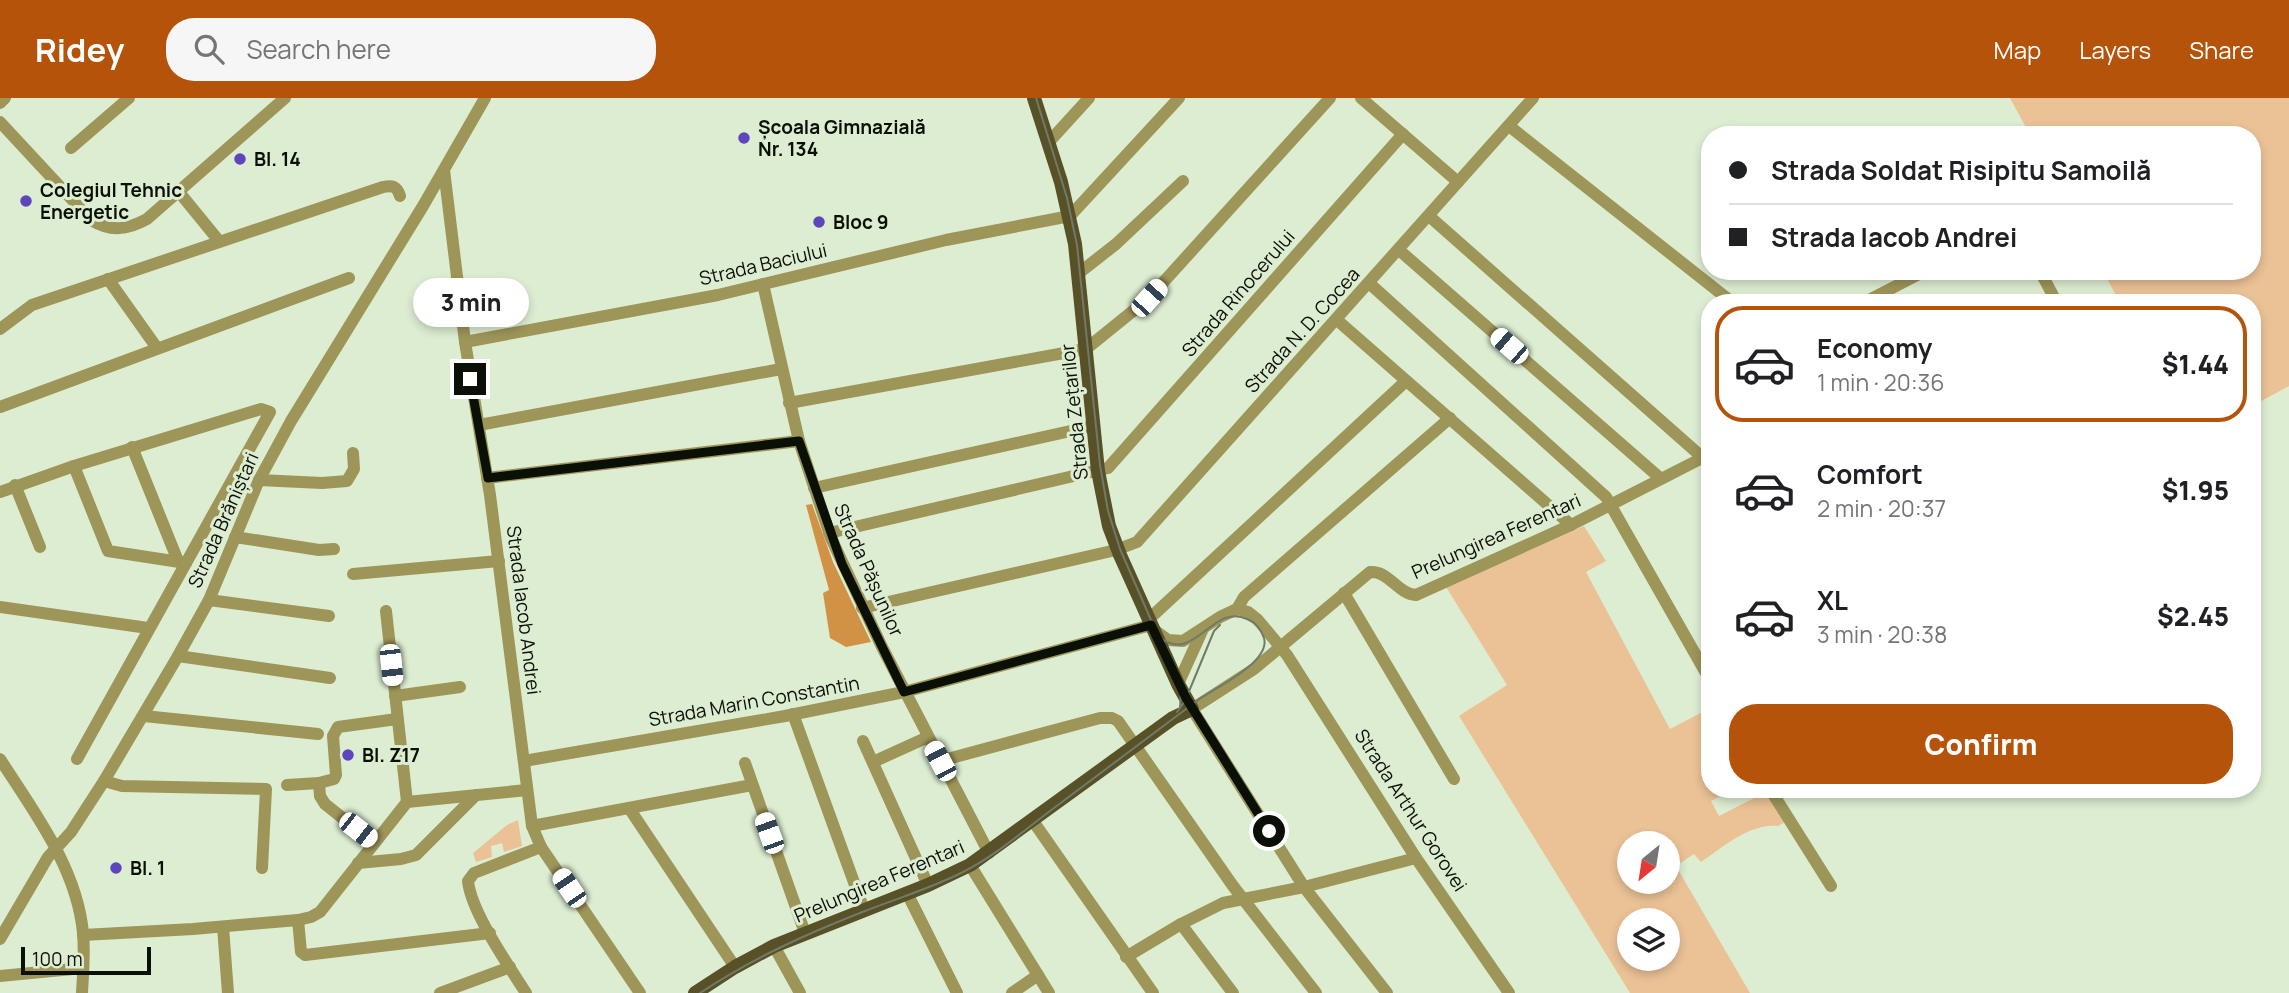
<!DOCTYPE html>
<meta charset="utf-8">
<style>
:root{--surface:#fff;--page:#f6f6f6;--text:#202124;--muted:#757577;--line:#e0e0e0;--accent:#b45309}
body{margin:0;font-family:Manrope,sans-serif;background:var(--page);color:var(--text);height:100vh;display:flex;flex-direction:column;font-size:26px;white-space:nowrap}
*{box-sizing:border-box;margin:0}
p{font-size:23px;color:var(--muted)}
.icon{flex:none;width:38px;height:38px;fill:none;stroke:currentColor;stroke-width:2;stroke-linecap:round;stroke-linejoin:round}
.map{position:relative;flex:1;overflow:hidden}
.panel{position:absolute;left:1701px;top:196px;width:560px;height:504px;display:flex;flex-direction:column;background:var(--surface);border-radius:28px;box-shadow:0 4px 10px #0003}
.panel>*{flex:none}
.banner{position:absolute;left:1701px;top:28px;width:560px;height:154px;border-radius:28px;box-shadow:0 4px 10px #0003;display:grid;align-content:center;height:154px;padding:0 28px;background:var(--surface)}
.needle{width:46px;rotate:210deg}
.controls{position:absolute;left:1617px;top:733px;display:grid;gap:14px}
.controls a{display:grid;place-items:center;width:63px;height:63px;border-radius:50%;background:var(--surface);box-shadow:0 4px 10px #0003;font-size:35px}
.scale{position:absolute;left:21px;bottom:18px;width:130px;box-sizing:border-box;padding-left:7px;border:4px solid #0b1007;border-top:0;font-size:19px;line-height:24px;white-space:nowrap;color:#0b1007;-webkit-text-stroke:5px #ddedd2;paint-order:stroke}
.end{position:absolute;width:32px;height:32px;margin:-16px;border:9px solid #0b1007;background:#fff;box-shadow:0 0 0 4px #fff}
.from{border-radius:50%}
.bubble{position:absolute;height:49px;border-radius:24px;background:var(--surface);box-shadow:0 4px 10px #0003;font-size:23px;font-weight:800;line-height:49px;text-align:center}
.car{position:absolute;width:21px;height:42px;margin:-21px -10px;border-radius:9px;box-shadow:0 0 5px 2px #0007;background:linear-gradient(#fff 24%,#345 0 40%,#fff 0 76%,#345 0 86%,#fff 0)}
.banner b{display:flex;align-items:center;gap:24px;height:66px;font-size:26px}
.banner b+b{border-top:2px solid var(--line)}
.banner i{width:18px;height:18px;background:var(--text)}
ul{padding:12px 0 0;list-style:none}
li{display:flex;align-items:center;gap:21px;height:116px;margin:0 14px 10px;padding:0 14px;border:4px solid transparent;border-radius:28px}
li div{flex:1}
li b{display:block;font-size:26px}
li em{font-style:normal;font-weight:800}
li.active{border-color:var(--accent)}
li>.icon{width:63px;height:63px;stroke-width:1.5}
.button{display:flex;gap:14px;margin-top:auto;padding:14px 28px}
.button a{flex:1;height:80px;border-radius:28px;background:var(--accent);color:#fff;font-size:28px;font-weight:800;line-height:80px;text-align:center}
header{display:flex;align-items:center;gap:42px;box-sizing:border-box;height:98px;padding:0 35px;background:var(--accent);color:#fff}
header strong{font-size:33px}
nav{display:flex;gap:38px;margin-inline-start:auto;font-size:24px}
.search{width:490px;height:63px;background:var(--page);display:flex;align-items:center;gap:18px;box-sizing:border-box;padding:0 24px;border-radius:28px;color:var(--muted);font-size:26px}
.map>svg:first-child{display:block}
.green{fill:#ebc296;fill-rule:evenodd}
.forest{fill:#d19246}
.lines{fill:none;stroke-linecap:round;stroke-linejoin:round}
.minor{stroke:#9e9559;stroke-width:12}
.major{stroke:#585127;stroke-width:14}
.tram{stroke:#707a69;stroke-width:2}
.route{stroke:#0b1007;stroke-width:9}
.poi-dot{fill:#5f45bd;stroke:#ddedd2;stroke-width:2.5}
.labels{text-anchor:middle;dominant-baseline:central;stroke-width:6;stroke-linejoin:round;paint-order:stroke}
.poi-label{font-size:19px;font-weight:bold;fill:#0b1007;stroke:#ddedd2;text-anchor:start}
.street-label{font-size:19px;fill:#0b1007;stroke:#ddedd2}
</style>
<header>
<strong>Ridey</strong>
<div class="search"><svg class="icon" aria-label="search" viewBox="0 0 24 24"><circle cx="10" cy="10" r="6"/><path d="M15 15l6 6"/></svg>Search here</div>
<nav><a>Map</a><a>Layers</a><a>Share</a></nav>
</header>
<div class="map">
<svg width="2289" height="895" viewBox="0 0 2289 895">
<rect width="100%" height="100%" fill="#ddedd2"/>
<g class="green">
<polygon points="2010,0 2289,0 2289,288 2252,308 2252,205 2120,205 2103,173 2252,173 2252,37 2030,37"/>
<path d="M1584,428l22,35 -20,11 84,157 40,-21v81h23l-22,12 8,15 47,-24 19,30 -7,4c-28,-3 -55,21 -77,36l-7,-8 -18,12 74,127h-120l-171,-277 48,-31 -61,-98zM1629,746h39v38h-39zM1629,822h39v39h-39z"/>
<polygon points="518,722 522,748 504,754 502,745 491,748 492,759 476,764 473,755 507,727"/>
</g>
<polygon class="forest" points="812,406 833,464 871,544 846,549 830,540 823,495 829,492 806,407"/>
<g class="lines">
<g class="minor">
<polyline points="1361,0 1458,84"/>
<polyline points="0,5 5,0"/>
<path d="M0,24l91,98c20,12 36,10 56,-1l138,-121"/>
<polyline points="1509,28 1733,205"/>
<polyline points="1048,45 1089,0"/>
<polyline points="71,50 129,0"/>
<polyline points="444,72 465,244 490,397 532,728 541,749 640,895"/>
<polyline points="179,94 219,143"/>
<polyline points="1429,118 1702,359"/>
<polyline points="1399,152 1660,380"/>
<polyline points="2040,173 2057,205"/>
<polyline points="1079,175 1116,146 1183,83"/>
<polyline points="108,181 157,250"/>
<polyline points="1369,185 1606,399 1710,582"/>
<polyline points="763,186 799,343 831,440 882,549 989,755"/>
<polyline points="1863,205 1925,173"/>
<polyline points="1337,222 1571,427"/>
<path d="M0,231l32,-24 351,-118c9,-2 14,-1 17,9"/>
<polyline points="465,244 718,197 946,142 1070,118 1179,0"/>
<polyline points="789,305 1086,251 1149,200 1330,0"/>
<polyline points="0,309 349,180"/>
<polyline points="479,327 781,271"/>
<polyline points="132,349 178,463"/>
<polyline points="74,368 108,453 186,465"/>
<polyline points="487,380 799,343"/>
<polyline points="259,382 322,385 347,383 354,371 353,355"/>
<polyline points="15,387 40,449"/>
<polyline points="814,390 1093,328"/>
<polyline points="0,394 74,368 261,311 270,314 77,661"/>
<polyline points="829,435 1108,370 1403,36"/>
<polyline points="235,439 319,452 334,451"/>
<polyline points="353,476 499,463"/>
<polyline points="1344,495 1454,681"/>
<polyline points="209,502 329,518"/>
<polyline points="0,509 148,530"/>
<polyline points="862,510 1116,452 1137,444 1533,0"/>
<polyline points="1237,511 1248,514 1258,522 1287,557 1416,760 1509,895"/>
<polyline points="1149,521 1406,283"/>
<polyline points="1153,531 1168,542 1183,543 1220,519 1237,511 1244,499 1450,320"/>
<polyline points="178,558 330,580"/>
<polyline points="1178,586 1202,533"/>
<polyline points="395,598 460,589"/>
<polyline points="793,616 864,812"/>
<polyline points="144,618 318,636"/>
<polyline points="863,643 928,787"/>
<path d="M0,661c34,53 77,109 83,174 2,20 0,40 -1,60"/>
<polyline points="524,663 785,618 904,594 1151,527"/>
<polyline points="940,663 1100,620 1112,620 1118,623 1233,788 1316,895"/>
<polyline points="873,664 928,639"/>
<polyline points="745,665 805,835"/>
<polyline points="104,683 122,688 266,691 262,770"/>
<polyline points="319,685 320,698 325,706 374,745"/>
<polyline points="287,687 319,685 334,681 336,677 333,638 338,629 397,621"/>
<polyline points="1770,691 1831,788"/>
<polyline points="407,704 527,692"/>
<polyline points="629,710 735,869"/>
<polyline points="1033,723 1153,895"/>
<polyline points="532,728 752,687"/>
<polyline points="358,765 401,761 416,757 476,697"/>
<polyline points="970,767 1049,895"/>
<polyline points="907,795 957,895"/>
<polyline points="298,822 301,854 305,857 490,835"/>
<polyline points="1181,826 1233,895"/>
<polyline points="223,829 228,895"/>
<polyline points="83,837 193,831 298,822 311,819 320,814 407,704 386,513"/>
<polyline points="0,841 48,759 71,734 104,683 178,558 209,502 259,382 291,323 423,108 485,0"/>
<polyline points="774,848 800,895"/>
<polyline points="1126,859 1181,826 1223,805 1304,789 1416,760"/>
<polyline points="0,878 83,870"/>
<polyline points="440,895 510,869"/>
<path d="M526,895c-17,-27 -55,-81 -58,-112l6,-8 67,-26"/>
<polyline points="1012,895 1038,877"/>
<path d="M1387,895l-83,-106 -112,-178 62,-40 116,-97c18,-2 28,22 46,23l155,-70 139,-71"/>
</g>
<polyline class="major" points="695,895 735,869 774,848 928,787 970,767 1173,620 1192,611 1178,586 1120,457 1109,428 1098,373 1075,146 1061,84 1034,0"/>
<g class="tram">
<polyline points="1153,536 1181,595 1180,610"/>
<polyline points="1177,614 1185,603 1214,533 1220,527"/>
<path d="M700,895c53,-35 106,-59 165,-82 33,-13 67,-23 98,-39 32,-16 59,-40 87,-61 50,-37 99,-74 148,-111 17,-12 73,-38 66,-62 -3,-9 -9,-16 -17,-19 -35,-17 -53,48 -89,17l-38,-87 -12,-38 -8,-46 -23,-220 -10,-47 -31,-100"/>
</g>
</g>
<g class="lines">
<polyline class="route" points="470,281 488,380 799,343 842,466 904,594 1151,527 1186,600 1269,733"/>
</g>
<g class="poi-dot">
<circle cx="744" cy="40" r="7"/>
<circle cx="240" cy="61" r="7"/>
<circle cx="26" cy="103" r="7"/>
<circle cx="819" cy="124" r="7"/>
<circle cx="348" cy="657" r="7"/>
<circle cx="116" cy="770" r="7"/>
</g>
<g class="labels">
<g class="poi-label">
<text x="758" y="29">Școala Gimnazială<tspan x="758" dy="22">Nr. 134</tspan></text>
<text x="254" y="61">Bl. 14</text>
<text x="40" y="92">Colegiul Tehnic<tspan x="40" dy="22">Energetic</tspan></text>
<text x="833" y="124">Bloc 9</text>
<text x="362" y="657">Bl. Z17</text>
<text x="130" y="770">Bl. 1</text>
</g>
<g class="street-label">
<text transform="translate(763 166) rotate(-13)">Strada Baciului</text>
<text transform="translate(1238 195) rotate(-49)">Strada Rinocerului</text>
<text transform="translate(1302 232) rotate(-48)">Strada N. D. Cocea</text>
<text transform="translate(1074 314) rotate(-96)">Strada Zețarilor</text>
<text transform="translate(223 422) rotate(-66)">Strada Brăniștari</text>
<text transform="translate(1496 438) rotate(-24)">Prelungirea Ferentari</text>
<text transform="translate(869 472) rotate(66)">Strada Pășunilor</text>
<text transform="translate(524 512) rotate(83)">Strada Iacob Andrei</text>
<text transform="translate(754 603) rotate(-10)">Strada Marin Constantin</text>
<text transform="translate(1411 712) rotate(57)">Strada Arthur Gorovei</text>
<text transform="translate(879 783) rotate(-23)">Prelungirea Ferentari</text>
</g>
</g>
</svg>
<div class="controls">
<a><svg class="needle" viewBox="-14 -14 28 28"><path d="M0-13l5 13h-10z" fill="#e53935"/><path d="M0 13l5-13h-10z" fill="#757577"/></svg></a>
<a><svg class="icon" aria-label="layers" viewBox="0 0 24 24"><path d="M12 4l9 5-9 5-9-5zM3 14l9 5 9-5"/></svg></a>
</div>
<div class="scale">100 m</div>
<i class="end from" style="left:1269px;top:733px"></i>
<i class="end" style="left:470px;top:281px"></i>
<div class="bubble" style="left:413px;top:180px;width:116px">3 min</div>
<i class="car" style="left:1149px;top:200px;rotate:42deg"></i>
<i class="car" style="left:1509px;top:248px;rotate:311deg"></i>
<i class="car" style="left:391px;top:567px;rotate:174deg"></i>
<i class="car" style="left:940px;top:663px;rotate:332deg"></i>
<i class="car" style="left:358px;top:732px;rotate:128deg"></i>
<i class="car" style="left:769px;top:735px;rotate:340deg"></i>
<i class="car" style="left:569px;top:790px;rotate:326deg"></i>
<div class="banner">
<b><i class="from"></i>Strada Soldat Risipitu Samoilă</b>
<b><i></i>Strada Iacob Andrei</b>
</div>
<section class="panel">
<ul>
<li class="active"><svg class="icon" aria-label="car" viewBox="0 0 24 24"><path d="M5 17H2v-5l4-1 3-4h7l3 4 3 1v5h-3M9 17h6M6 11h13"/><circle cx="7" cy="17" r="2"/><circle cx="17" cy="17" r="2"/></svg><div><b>Economy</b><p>1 min · 20:36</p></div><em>$1.44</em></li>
<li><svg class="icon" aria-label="car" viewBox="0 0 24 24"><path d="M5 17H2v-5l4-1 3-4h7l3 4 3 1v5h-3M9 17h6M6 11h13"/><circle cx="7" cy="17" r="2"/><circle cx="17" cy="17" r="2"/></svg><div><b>Comfort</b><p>2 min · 20:37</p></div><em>$1.95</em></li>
<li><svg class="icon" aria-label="car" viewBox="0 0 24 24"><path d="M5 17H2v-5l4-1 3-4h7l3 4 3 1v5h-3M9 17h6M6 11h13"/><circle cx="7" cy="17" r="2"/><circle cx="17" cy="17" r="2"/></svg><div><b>XL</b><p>3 min · 20:38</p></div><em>$2.45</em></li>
</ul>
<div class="button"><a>Confirm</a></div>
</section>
</div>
